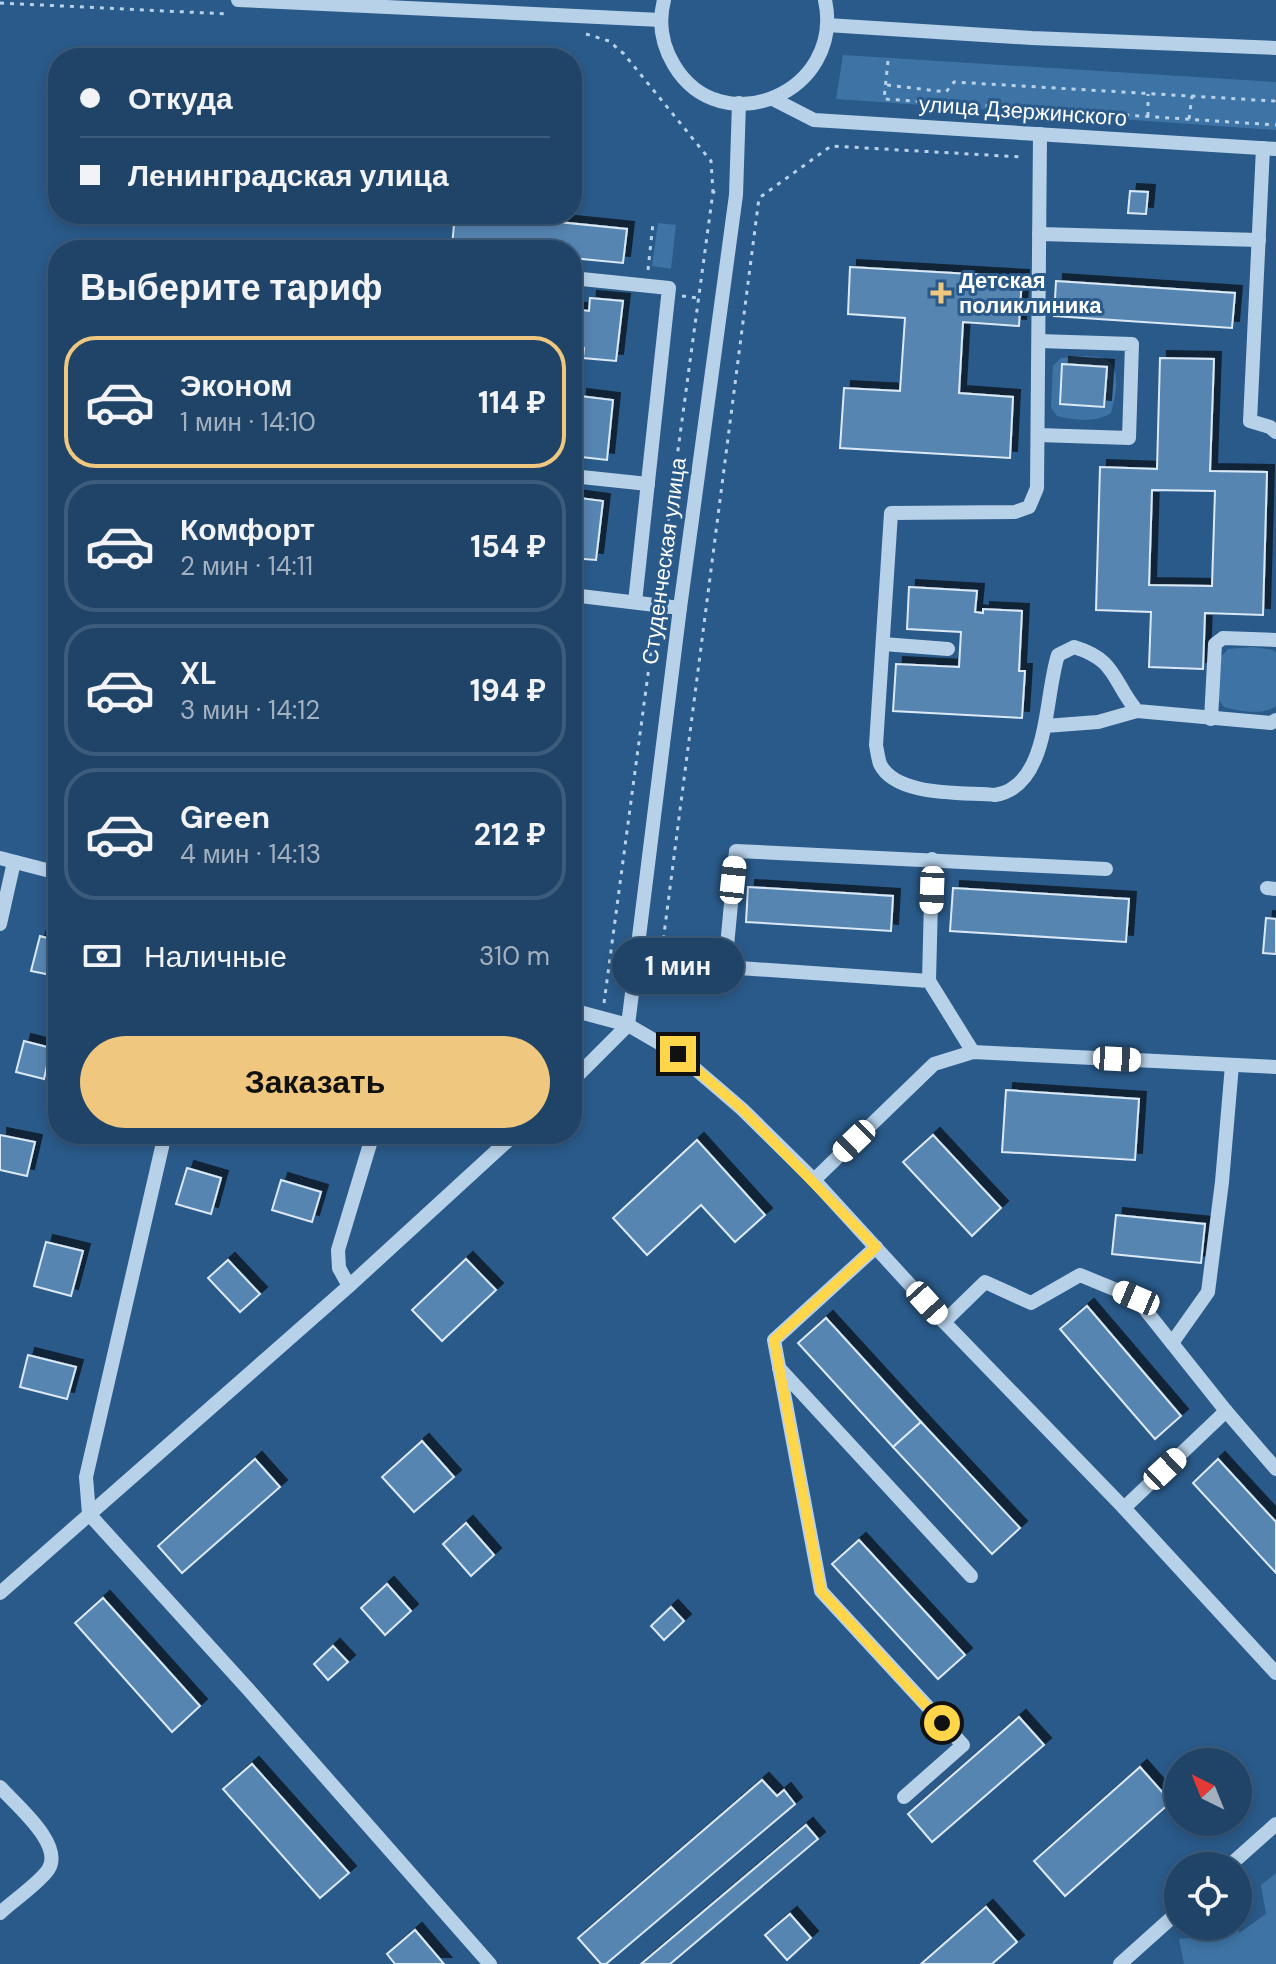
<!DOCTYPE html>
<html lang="ru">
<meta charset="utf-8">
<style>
:root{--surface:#204467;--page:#284b6d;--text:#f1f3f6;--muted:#a2b0c0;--line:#3d5c7b;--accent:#efc77e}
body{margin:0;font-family:"DM Sans",sans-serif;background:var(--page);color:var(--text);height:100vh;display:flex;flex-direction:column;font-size:30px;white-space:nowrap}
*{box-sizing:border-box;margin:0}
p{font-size:26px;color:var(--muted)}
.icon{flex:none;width:44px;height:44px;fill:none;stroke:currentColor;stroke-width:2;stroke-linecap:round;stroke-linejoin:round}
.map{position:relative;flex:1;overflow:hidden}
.sheet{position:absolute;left:48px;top:240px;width:534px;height:904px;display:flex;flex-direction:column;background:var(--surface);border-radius:32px;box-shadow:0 4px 12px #0003,0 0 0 2px var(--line)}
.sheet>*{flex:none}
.top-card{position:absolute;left:48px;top:48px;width:534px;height:176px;border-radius:32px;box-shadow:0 4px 12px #0003,0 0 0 2px var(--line);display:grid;align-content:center;height:176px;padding:0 32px;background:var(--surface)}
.needle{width:52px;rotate:317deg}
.fabs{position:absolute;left:1164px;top:1748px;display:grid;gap:16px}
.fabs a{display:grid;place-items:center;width:88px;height:88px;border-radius:50%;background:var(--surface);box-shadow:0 4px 12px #0003,0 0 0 2px var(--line);font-size:40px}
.end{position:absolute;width:36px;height:36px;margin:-18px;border:10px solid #ffd54a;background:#111;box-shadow:0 0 0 4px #111}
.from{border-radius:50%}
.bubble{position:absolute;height:56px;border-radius:28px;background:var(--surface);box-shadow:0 4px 12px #0003,0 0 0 2px var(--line);font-size:26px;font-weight:700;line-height:56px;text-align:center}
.car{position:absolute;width:24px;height:48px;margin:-24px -12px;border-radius:10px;box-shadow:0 0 6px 2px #0007;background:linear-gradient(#fff 24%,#345 0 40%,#fff 0 76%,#345 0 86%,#fff 0)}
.top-card b{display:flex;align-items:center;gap:28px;height:76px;font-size:30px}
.top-card b+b{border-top:2px solid var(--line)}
.top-card i{width:20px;height:20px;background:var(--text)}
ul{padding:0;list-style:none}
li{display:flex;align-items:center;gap:24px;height:132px;margin:0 16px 12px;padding:0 16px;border:4px solid var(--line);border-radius:32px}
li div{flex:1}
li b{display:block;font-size:30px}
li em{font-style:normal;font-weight:700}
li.selected{border-color:var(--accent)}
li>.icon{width:72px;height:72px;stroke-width:1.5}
h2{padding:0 32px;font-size:36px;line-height:96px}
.pay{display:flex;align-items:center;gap:20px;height:88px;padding:0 32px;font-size:30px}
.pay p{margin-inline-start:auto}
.action{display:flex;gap:16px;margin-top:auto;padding:16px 32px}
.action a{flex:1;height:92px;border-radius:48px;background:var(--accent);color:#111;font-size:32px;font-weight:700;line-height:92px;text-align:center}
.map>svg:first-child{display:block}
.green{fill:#3e74a5}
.building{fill:#5685b2;stroke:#dbe9f7;stroke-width:2;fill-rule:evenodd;filter:url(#shadow)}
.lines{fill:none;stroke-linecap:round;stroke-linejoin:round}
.path{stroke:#b7d1e9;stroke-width:3;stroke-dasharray:4 6;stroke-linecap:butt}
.minor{stroke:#b7d1e9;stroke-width:14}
.route{stroke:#ffd54a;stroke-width:10}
.poi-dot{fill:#efc77e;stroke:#2a5a89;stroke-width:3}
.labels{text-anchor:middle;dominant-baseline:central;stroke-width:6;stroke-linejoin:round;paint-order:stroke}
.street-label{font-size:22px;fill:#fff;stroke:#2a5a89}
.poi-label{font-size:22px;font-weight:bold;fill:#fff;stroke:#2a5a89;text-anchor:start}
</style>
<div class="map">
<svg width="1276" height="1964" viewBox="0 0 1276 1964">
<defs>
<filter id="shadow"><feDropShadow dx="7" dy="-7" stdDeviation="0" flood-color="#0009"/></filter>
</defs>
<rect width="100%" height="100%" fill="#2a5a89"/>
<g class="green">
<polygon points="843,55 1276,82 1276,130 836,99"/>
<polygon points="658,223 676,225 671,269 652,266"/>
<path d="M1085,356c6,1 15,0 20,3 18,8 10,40 6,54 -15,10 -37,7 -54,3l-6,-8 2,-42 8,-8z"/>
<path d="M1252,647l21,3 3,3v53c-13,10 -37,5 -52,1l-6,-8 2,-41 8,-9z"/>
<polygon points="1276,1873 1276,1964 1184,1964 1179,1939 1196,1937 1209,1926 1237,1926 1239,1933 1266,1914 1261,1885"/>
</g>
<g class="building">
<polygon points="1130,191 1148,192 1146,214 1128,213"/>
<polygon points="455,214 479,214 627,229 623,263 572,258 572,250 491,250 452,246"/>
<polygon points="850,267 1022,277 1019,326 963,322 959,393 1013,397 1010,458 840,448 844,388 900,391 905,318 848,314"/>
<polygon points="1056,281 1235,293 1232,328 1054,316"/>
<polygon points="590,298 623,301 616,361 583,358 584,348 572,346 572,309 589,311"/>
<path d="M1160,358l54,1 -4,112 57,1 -4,143 -58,-2 -2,56 -54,-2 2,-55 -55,-2 4,-143 57,2zM1152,490l63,1 -3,95 -63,-1z"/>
<polygon points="1062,364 1107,367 1104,407 1060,404"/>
<polygon points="580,396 613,400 607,460 573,456 572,410 579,410"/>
<polygon points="572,497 603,501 596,560 572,558"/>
<polygon points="909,587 977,591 975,612 983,613 983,609 1022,611 1019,671 1025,671 1022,718 893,711 896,664 959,667 961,632 907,629"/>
<polygon points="748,887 893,896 891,931 746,922"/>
<polygon points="953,888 1129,899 1126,942 950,931"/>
<polygon points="1266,918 1276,919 1276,954 1263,953"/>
<polygon points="40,936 58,941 56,976 31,971"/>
<polygon points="24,1041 51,1048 44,1079 16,1072"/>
<polygon points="1006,1090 1139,1099 1135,1160 1002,1152"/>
<polygon points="296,1134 332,1134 330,1142"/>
<polygon points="0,1135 35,1142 27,1176 0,1170"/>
<polygon points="933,1135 1001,1208 972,1236 903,1162"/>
<polygon points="697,1140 765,1215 735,1242 701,1205 647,1255 613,1218"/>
<polygon points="187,1168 221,1178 211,1214 176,1204"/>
<polygon points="281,1180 321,1192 312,1222 272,1210"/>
<polygon points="1116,1215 1205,1224 1201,1263 1112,1254"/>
<polygon points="46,1242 83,1251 71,1296 34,1286"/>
<polygon points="466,1259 496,1290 442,1341 412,1310"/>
<polygon points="228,1260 260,1294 240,1312 208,1278"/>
<polygon points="1087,1306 1181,1416 1155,1439 1060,1329"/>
<polygon points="826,1318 921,1422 893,1447 798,1343"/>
<polygon points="28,1355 76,1367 67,1399 20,1387"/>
<polygon points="921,1422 1020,1528 992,1554 893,1447"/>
<polygon points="422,1441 454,1477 414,1512 382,1477"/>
<polygon points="255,1459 280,1487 182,1573 158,1546"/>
<polygon points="1218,1459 1276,1522 1276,1573 1193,1483"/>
<polygon points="466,1523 494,1555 471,1576 443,1544"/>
<polygon points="859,1540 965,1655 938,1679 832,1564"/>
<polygon points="387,1584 411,1611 385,1635 361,1608"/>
<polygon points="103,1598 200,1706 172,1732 75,1623"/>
<polygon points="671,1607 684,1621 664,1640 651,1626"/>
<polygon points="333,1646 348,1662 328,1680 314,1664"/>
<polygon points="1019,1717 1044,1745 932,1842 908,1814"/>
<polygon points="252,1764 349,1873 320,1898 223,1789"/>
<polygon points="1140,1767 1171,1802 1065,1896 1034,1861"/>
<polygon points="762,1780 777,1796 784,1790 795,1804 606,1964 601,1964 578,1938"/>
<polygon points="806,1825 818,1839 670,1964 641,1964"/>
<polygon points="986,1907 1017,1942 992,1964 921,1964"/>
<polygon points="790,1914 811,1938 787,1960 765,1935"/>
<polygon points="415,1930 444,1964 395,1964 387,1954"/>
</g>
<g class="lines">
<g class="path">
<polyline points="0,3 228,14"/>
<polyline points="586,34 609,41 624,54 711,161 713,192"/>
<polyline points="888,61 884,99 1276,125"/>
<polyline points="887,85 946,92 954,82 1274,101 1276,105"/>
<polyline points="1148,116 1148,94"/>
<polyline points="1189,119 1192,96"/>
<polyline points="648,270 653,223"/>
<polyline points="682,296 698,298"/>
<polyline points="659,590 713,192 719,193"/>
<polyline points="653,972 659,973 759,198 831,146 1022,157"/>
<polyline points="604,1003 655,622"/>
</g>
<g class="minor">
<polyline points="238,0 661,20"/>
<path d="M664,0c-6,23 -2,45 10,65 47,79 171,28 151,-65"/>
<polyline points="827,25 1032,38 1276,48"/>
<polyline points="773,99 814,120 1276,149"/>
<path d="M1040,134l-3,354 -8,19 -14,5 -124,1 -15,232c1,5 2,13 4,19 16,33 83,28 115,31 55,-9 49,-97 63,-140l16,-8c43,13 38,34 63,64l134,12 5,-3"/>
<polyline points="1263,148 1250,421 1270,427 1276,432"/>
<polyline points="1039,234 1259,240"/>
<polyline points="572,278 669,288 635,602"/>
<polyline points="1038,435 1129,438 1132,344 1039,341"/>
<polyline points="572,476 648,484"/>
<polyline points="572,595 680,608"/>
<polyline points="883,644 948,649"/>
<polyline points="1211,719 1215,644 1223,638 1276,640"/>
<polyline points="1045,726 1098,722 1137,711"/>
<polyline points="0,858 58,873"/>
<polyline points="1267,888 1276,889"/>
<polyline points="0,924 14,862"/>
<polyline points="929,981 932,859"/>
<polyline points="572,1010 628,1025 678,1054 742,1109 814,1180 944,1322 1124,1508 1276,1673"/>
<polyline points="628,1025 680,608 736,195 739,103"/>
<polyline points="973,1052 929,981 725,967 736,851 1106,869"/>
<polyline points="572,1081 628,1025"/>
<polyline points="165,1134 86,1477 89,1514 248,1689 490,1964"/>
<polyline points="814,1180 934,1064 973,1052 1276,1067"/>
<polyline points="876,1247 774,1340 821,1591 963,1745 904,1797"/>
<polyline points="349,1286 339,1268 338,1250 373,1134"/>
<polyline points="944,1322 985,1282 1031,1303 1080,1275 1136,1298 1226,1411 1124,1508"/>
<polyline points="1172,1343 1208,1292 1222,1182 1232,1065"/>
<polyline points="779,1368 971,1576"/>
<polyline points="1226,1411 1276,1469"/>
<polyline points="0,1593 349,1286 515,1134"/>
<path d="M0,1787c16,18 65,58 48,83 -10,14 -34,30 -48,43"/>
<polyline points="1229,1866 1276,1824"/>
<polyline points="1120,1964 1178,1912"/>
</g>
</g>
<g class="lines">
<polyline class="route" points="678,1054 742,1109 876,1247 774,1340 821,1591 942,1723"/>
</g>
<path class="poi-dot" d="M937 281h8v8h8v8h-8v8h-8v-8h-8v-8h8z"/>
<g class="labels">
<g class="street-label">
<text transform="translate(1023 111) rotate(4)">улица Дзержинского</text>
<text transform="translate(664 561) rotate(-82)">Студенческая улица</text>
</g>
<g class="poi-label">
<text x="959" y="280">Детская<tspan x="959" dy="25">поликлиника</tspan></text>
</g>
</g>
</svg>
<div class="fabs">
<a><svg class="needle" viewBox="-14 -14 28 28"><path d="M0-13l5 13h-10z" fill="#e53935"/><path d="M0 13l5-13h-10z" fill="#a2b0c0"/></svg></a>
<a><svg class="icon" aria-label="locate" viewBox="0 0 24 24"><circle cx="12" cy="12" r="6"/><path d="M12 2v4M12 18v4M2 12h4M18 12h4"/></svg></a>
</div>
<i class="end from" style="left:942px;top:1723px"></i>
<i class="end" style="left:678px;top:1054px"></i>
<div class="bubble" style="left:612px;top:938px;width:132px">1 мин</div>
<i class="car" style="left:733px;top:880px;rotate:6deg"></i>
<i class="car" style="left:932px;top:890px;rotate:182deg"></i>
<i class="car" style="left:1117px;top:1059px;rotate:93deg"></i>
<i class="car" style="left:854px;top:1141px;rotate:226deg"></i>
<i class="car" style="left:1136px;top:1298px;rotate:293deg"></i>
<i class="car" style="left:927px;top:1303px;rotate:138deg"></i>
<i class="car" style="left:1165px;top:1469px;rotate:47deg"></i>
<div class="top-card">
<b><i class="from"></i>Откуда</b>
<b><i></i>Ленинградская улица</b>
</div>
<section class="sheet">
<h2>Выберите тариф</h2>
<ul>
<li class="selected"><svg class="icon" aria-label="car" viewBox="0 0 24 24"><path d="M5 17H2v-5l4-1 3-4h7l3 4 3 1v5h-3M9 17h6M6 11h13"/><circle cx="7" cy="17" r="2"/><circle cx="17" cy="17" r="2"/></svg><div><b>Эконом</b><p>1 мин · 14:10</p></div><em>114 ₽</em></li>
<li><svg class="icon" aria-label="car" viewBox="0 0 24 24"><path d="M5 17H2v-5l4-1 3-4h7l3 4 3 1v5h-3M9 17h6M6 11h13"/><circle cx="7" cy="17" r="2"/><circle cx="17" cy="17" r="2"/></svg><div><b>Комфорт</b><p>2 мин · 14:11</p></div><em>154 ₽</em></li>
<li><svg class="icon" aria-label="car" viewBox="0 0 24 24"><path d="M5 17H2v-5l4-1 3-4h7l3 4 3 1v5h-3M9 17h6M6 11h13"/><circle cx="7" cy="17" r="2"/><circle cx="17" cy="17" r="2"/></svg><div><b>XL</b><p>3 мин · 14:12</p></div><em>194 ₽</em></li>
<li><svg class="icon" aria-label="car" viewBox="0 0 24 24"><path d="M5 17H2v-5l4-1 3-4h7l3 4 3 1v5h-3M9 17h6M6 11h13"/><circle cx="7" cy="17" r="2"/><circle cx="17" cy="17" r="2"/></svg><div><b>Green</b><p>4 мин · 14:13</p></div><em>212 ₽</em></li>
</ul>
<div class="pay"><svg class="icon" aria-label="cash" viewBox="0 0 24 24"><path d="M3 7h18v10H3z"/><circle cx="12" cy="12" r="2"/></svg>Наличные<p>310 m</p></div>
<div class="action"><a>Заказать</a></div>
</section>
</div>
